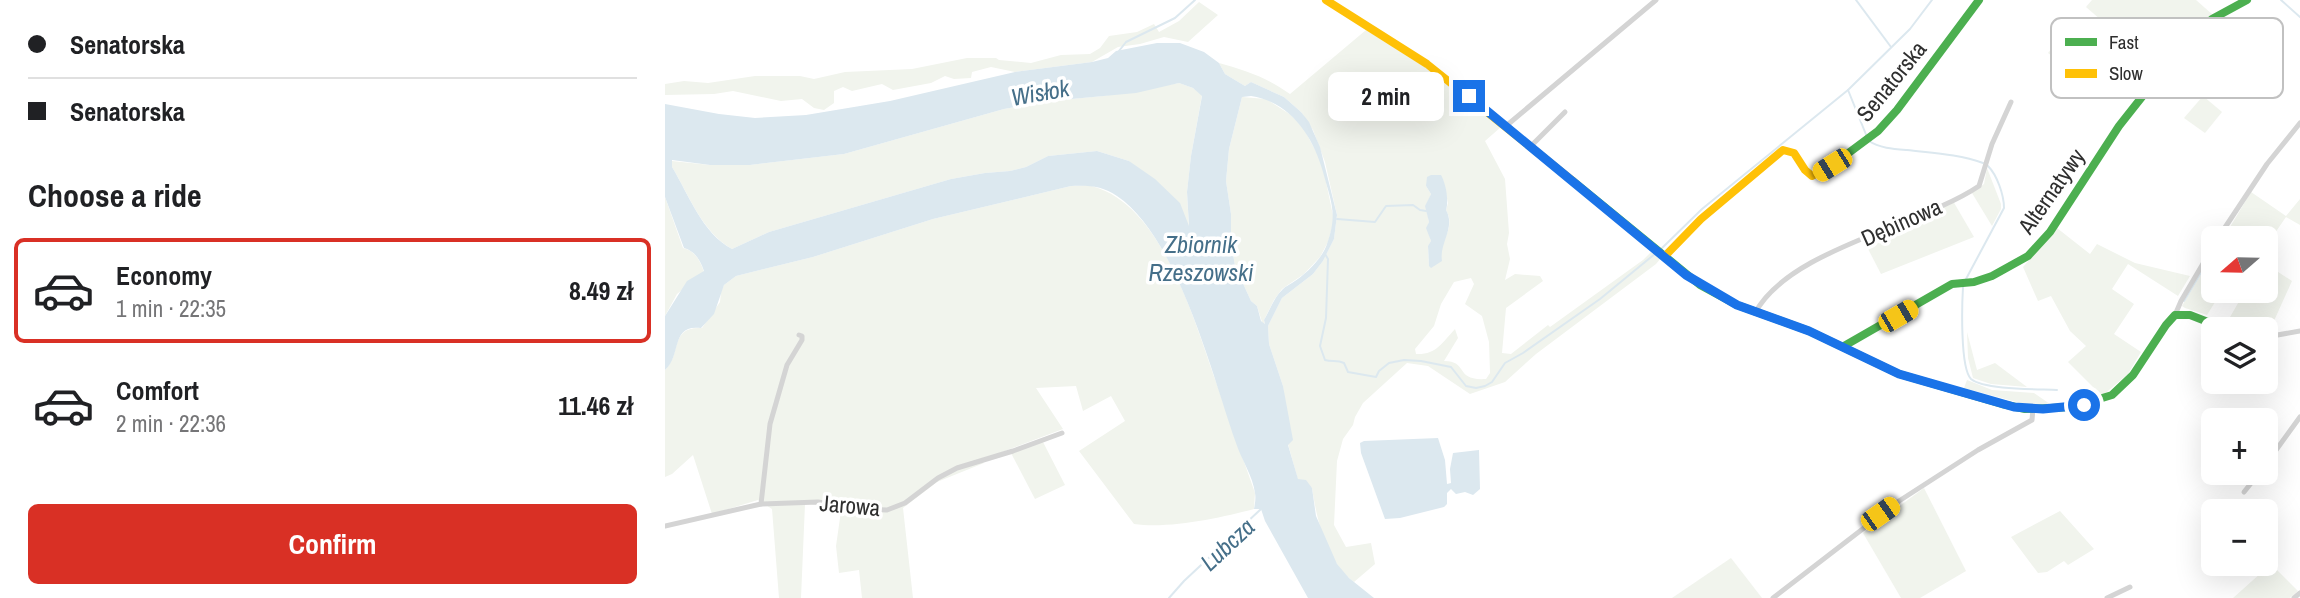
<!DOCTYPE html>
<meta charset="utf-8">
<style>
:root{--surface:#fff;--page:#f2f2f2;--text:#202124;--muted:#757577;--line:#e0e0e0;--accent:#d93025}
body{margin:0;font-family:"Archivo Narrow",sans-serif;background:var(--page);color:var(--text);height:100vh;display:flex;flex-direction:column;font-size:26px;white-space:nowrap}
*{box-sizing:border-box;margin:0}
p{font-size:23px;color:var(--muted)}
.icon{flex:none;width:38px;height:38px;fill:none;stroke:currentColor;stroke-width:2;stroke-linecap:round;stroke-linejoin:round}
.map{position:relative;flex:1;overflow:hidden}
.drawer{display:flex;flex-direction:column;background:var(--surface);width:665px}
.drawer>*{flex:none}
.banner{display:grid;align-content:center;height:154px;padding:0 28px;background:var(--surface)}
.needle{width:46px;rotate:250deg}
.controls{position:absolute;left:1536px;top:226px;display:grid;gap:14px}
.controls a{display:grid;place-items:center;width:77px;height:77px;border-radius:10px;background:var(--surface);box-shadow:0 7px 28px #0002;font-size:35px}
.end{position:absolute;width:32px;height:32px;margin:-16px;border:9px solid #1a73e8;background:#fff;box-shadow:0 0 0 4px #fff}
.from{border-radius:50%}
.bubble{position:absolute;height:49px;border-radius:10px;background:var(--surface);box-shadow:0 7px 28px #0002;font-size:23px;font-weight:700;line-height:49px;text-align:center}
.car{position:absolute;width:21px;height:42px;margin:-21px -10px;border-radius:9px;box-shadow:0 0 5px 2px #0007;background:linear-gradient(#f5c518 24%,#345 0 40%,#f5c518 0 76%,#345 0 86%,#f5c518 0)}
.banner b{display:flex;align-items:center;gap:24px;height:66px;font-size:26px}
.banner b+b{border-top:2px solid var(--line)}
.banner i{width:18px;height:18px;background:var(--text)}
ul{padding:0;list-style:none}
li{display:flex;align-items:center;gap:21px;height:105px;margin:0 14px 10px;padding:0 14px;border:4px solid transparent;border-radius:10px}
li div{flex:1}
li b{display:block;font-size:26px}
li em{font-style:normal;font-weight:700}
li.current{border-color:var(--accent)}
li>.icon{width:63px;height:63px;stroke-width:1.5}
h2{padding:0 28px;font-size:32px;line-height:84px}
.cta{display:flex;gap:14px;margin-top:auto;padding:14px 28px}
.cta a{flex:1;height:80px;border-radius:10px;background:var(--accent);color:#fff;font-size:28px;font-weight:700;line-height:80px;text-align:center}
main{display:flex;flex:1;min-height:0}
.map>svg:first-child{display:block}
.green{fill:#f1f4ed;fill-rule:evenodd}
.water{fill:#dce8ef;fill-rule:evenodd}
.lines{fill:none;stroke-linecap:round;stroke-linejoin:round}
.stream{stroke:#dce8ef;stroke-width:2}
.street{stroke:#d4d4d4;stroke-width:5}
.fast{stroke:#4caf50;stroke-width:8}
.slow{stroke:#ffc107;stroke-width:8}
.route{stroke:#1a73e8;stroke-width:9}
.labels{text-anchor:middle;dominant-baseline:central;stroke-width:7;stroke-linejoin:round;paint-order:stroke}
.street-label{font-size:23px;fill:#2f2f2f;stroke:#fff}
.water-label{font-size:24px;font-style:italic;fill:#456f89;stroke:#fff}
.key{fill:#fff;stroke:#c1c1c1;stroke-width:2}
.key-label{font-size:19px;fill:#2f2f2f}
</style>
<main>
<section class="drawer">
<div class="banner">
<b><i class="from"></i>Senatorska</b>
<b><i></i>Senatorska</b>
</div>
<h2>Choose a ride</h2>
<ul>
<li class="current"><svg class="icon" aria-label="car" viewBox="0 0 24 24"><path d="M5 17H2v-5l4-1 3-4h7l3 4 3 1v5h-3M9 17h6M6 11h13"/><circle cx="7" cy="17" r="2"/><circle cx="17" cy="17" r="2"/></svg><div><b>Economy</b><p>1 min · 22:35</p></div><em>8.49 zł</em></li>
<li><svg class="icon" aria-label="car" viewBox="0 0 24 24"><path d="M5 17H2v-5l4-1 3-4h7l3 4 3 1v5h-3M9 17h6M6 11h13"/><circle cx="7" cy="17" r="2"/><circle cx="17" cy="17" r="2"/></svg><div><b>Comfort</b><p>2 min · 22:36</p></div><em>11.46 zł</em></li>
</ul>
<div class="cta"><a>Confirm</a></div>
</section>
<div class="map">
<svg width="1635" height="598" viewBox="0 0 1635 598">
<rect width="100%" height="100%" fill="#fff"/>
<g class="green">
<polygon points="1427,0 1531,0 1548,15 1515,44 1486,78 1449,50 1458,39 1421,7"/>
<polygon points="534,2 553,15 523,42 499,37 475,44 453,47 427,62 350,72 326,67 307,72 306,78 289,79 280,76 266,83 228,90 217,84 187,91 178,87 169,91 169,103 159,110 149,108 137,99 116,101 68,91 49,94 0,95 0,84 19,81 43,83 90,76 135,76 149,79 180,72 247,69 302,58 331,58 334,60 366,63 396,55 425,54 435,48 444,36 472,32 489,24 494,32 514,21"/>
<polygon points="1403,29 1440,60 1424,81 1383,53"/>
<path d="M701,30l60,38 75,59 -16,14 20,38 4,54 -2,11 3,15 -5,21 10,-6 25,2 3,5 -37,27 -4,45 9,1 37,-29 2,2 93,-67 9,-9 9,7 -5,6 -120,90 -31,28 -35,12 -42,-28 -21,-3 -44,40 -8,14 -2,8 -10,14 -6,22 -3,64 12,22 25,-4 4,21 -21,18c-28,-20 -37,-62 -42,-94l-14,-8 -10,-36 -5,-58 -14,-42 -1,-18 14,-28 31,-24 10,-13 11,-22 3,-24 -12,-53 -12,-32 -12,-18 -17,-15 -33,-15 -6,4 -20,-12 -6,-11c26,7 49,15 71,31zM778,180l5,23 -2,7c10,17 -5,29 -5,45l-12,11 -1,-19 3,-6 -4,-13 2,-6 -3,-16 5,-12 -5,-8zM806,278l3,6 -9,20 17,12 7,26 1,31 -4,6c-32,2 -17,-18 -42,-18l14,-23 -3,-9c-13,14 -19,26 -39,25l-1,-5 19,-23 7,-22 13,-22z"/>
<path d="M514,83l14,5 9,7 -11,61 -4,36 2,37 -60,-68 -32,-10 -49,5 -22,11 -16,4 -25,2 -34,6 -182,53 -37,17c-30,-17 -43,-54 -60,-82v-6l38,4h40l94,-11 160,-45 46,-8 53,-5z"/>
<polygon points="1538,96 1557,112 1540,133 1519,118"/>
<polygon points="577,97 601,99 626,115 639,129 657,163 669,220 663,242 655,257 639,274 617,289 609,300 599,320 600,324 597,322 592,306 586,301 570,266 566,242 566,214 561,181 564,149"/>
<polygon points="1322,168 1336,204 1336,209 1327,226 1307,193 1319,184"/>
<path d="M422,185c74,14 107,135 129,197 13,37 26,74 39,111l-1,16c-34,9 -85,20 -120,15l-55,-73 46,-30 -14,-25 -28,15 -7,-25 -40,2 27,41 -82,31 3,3 -47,19 -34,26 10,90h-51l-3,-28 -20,3 -3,-27 5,-35 -11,-6 -25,-1 -4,94h-22l-7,-89 -14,-9 -46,14 -19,-59 -21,19 -7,3v-107c17,-16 4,-44 37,-42l18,-26 1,-10 3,-7 12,-9 77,-19 120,-38 138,-33z"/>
<polygon points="1586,192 1621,216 1635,199 1635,225 1621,217 1601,246 1601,238 1571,238 1562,232"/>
<path d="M0,197l18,51c12,3 17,12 21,24l-27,22 -12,22z"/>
<polygon points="1288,201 1309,237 1216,274 1200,243"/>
<polygon points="1392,228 1425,254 1432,244 1470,263 1525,276 1513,296 1463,264 1447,289 1469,304 1449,334 1476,352 1463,374 1437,396 1403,362 1421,346 1405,331 1386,296 1373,301 1358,267"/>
<polygon points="1549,253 1549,290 1557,291 1542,315 1520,308 1517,306"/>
<polygon points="1601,264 1627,281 1604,332 1601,332 1601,329 1578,329 1561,324 1580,291 1601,290"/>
<polygon points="1302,332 1312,370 1330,363 1362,387 1326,384 1308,378 1303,358"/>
<polygon points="1302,380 1327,390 1369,393 1385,404 1359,404 1299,388"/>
<polygon points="378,442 400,485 370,499 346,453"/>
<polygon points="1259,488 1301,571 1255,598 1236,598 1198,533"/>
<polygon points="1395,511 1429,549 1403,565 1399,561 1382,572 1373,573 1346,537"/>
<polygon points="1066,558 1097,598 1007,598"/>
<polygon points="1606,564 1633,591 1625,598 1568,598"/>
</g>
<g class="water">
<path d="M492,43h23l24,9 15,11 6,11 20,12 6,-4 33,15 17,15 8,10 11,25 17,68 -3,24 -11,22 -10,13 -31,24 -14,28 1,18 14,42 10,54 -5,5 10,34 8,1 6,8 4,28 21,48 12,14 25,20h-66l-43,-77 -4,-12h-7c1,-5 2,-11 1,-16 -2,-17 -14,-34 -19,-50 -24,-68 -58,-206 -119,-247 -14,-10 -29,-11 -46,-10l-138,33 -120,38 -77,19 -12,9 -10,29 -13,14c-31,-4 -19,27 -36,42v-54l22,-35 17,-10c-4,-11 -9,-20 -20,-23l-19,-51v-93l54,10 36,4 51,-3 84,-14 125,-29 77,-10 16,-4 8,-7zM514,83l14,5 9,8 -11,60 -4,36 2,34 -9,-23 -25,-24 -26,-18 -32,-10 -49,5 -22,11 -16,4 -25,2 -34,6 -182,53 -37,17c-30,-16 -43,-54 -60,-82v-7l38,5h40l94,-11 160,-45 46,-8 86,-8zM586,96c39,6 62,40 72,76 8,30 15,41 4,72 -5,15 -21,30 -35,39 -3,2 -6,3 -9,6 -9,8 -13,21 -19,31l1,4 -4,-3 -4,-15 -6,-5 -16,-35 -4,-24v-28l-5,-33 3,-32 13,-52z"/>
<path d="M766,175h10c5,9 8,25 5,35 10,18 -7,33 -4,51l-11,7 -2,-2 -1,-20 3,-5 -5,-13 3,-6 -4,-16 6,-12 -5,-8 1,-9z"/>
<polygon points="773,438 780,460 782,484 786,483 785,469 788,453 814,450 815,489 808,495 800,492 791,494 786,489 782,493 782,504 779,507 735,518 720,519 696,453 695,443 699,441"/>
</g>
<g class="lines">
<g class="stream">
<polyline points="1191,0 1226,47"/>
<polyline points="1616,0 1635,17"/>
<polyline points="454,51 461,42 510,18 530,0"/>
<polyline points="1183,90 1202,137"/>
<path d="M1204,141c10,7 25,8 38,9 25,3 52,4 76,13"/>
<polyline points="672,219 710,222 721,206 748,205 755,210 761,211"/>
<polyline points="1556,238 1560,232"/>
<polyline points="995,250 1037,209 1183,90 1245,29 1267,0"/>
<path d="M660,254l3,5 -2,59 -6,28 5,14c7,2 12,0 19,3l4,9 28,5 3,-6 10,-8 15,-3 17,1 30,6 15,19 10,2 9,-2 7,-4 13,-19 18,-10 77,-54 56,-46"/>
<path d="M1301,279l38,-71c0,-13 -7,-33 -16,-42"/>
<path d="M1298,287c-1,17 -3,81 8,92 13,11 68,10 86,11"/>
<polyline points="1519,301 1549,251"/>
<polyline points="504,598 519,581 596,509"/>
</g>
<g class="street">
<polyline points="841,126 991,0"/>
<polyline points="866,146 900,112"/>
<polyline points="1553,238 1602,164 1635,123"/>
<path d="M1090,313c34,-64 165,-87 224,-127l13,-42 19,-42"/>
<polyline points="1510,315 1516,301 1549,245"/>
<polyline points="1601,337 1635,331"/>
<polyline points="1601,464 1635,417"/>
<polyline points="1579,492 1595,472"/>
<polyline points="96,504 105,424 122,365 137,340 137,336 134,335"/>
<polyline points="0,526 96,504 153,502 194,509 222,510 240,503 273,478 292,468 348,451 397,433"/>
<polyline points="1108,598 1234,501 1313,450 1367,420 1368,408"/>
<polyline points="1442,598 1465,587"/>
<polyline points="1629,598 1635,593"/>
</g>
<g class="fast">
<polyline points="1166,166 1213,131 1232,110 1314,0"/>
<polyline points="908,181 1035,285 1072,305 1144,331 1234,374 1337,404 1360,409 1408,407 1447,395 1468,375 1501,325 1510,315 1525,315 1561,329"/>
<polyline points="1179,346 1287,284 1309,282 1327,276 1363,256 1385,232 1454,126 1522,40 1547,19 1582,0"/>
</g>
<g class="slow">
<polyline points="661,0 762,64 908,181"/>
<polyline points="1000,256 1036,219 1118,150 1129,153 1140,170 1147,176 1166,166"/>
</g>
</g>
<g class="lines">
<polyline class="route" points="804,96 1021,275 1072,305 1144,331 1234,374 1349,407 1378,409 1419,405"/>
</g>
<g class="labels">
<g class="street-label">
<text transform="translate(1226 81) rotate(-51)">Senatorska</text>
<text transform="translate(1386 191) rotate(-55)">Alternatywy</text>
<text transform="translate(1236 222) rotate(-24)">Dębinowa</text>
<text transform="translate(185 505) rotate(5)">Jarowa</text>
</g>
<g class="water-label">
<text transform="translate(375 92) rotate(-10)">Wisłok</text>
<text x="536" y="244">Zbiornik<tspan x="536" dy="28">Rzeszowski</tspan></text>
<text transform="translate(562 544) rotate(-43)">Lubcza</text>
</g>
</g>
<rect x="1386" y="18" width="232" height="80" rx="10" class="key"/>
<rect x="1400" y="38" width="32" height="8" fill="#4caf50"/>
<rect x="1400" y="69" width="32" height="9" fill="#ffc107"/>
<g class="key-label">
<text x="1444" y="49">Fast</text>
<text x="1444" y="80">Slow</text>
</g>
</svg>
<div class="controls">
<a><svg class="needle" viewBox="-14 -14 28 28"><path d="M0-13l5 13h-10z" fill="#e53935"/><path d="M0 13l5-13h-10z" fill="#757577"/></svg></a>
<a><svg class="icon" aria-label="layers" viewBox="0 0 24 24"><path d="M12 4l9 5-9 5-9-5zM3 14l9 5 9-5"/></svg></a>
<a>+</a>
<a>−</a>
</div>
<i class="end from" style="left:1419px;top:405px"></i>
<i class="end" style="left:804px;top:96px"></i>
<div class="bubble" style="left:663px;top:72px;width:116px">2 min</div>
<i class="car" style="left:1167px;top:165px;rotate:238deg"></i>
<i class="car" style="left:1233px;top:316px;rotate:60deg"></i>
<i class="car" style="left:1215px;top:514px;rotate:55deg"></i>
</div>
</main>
